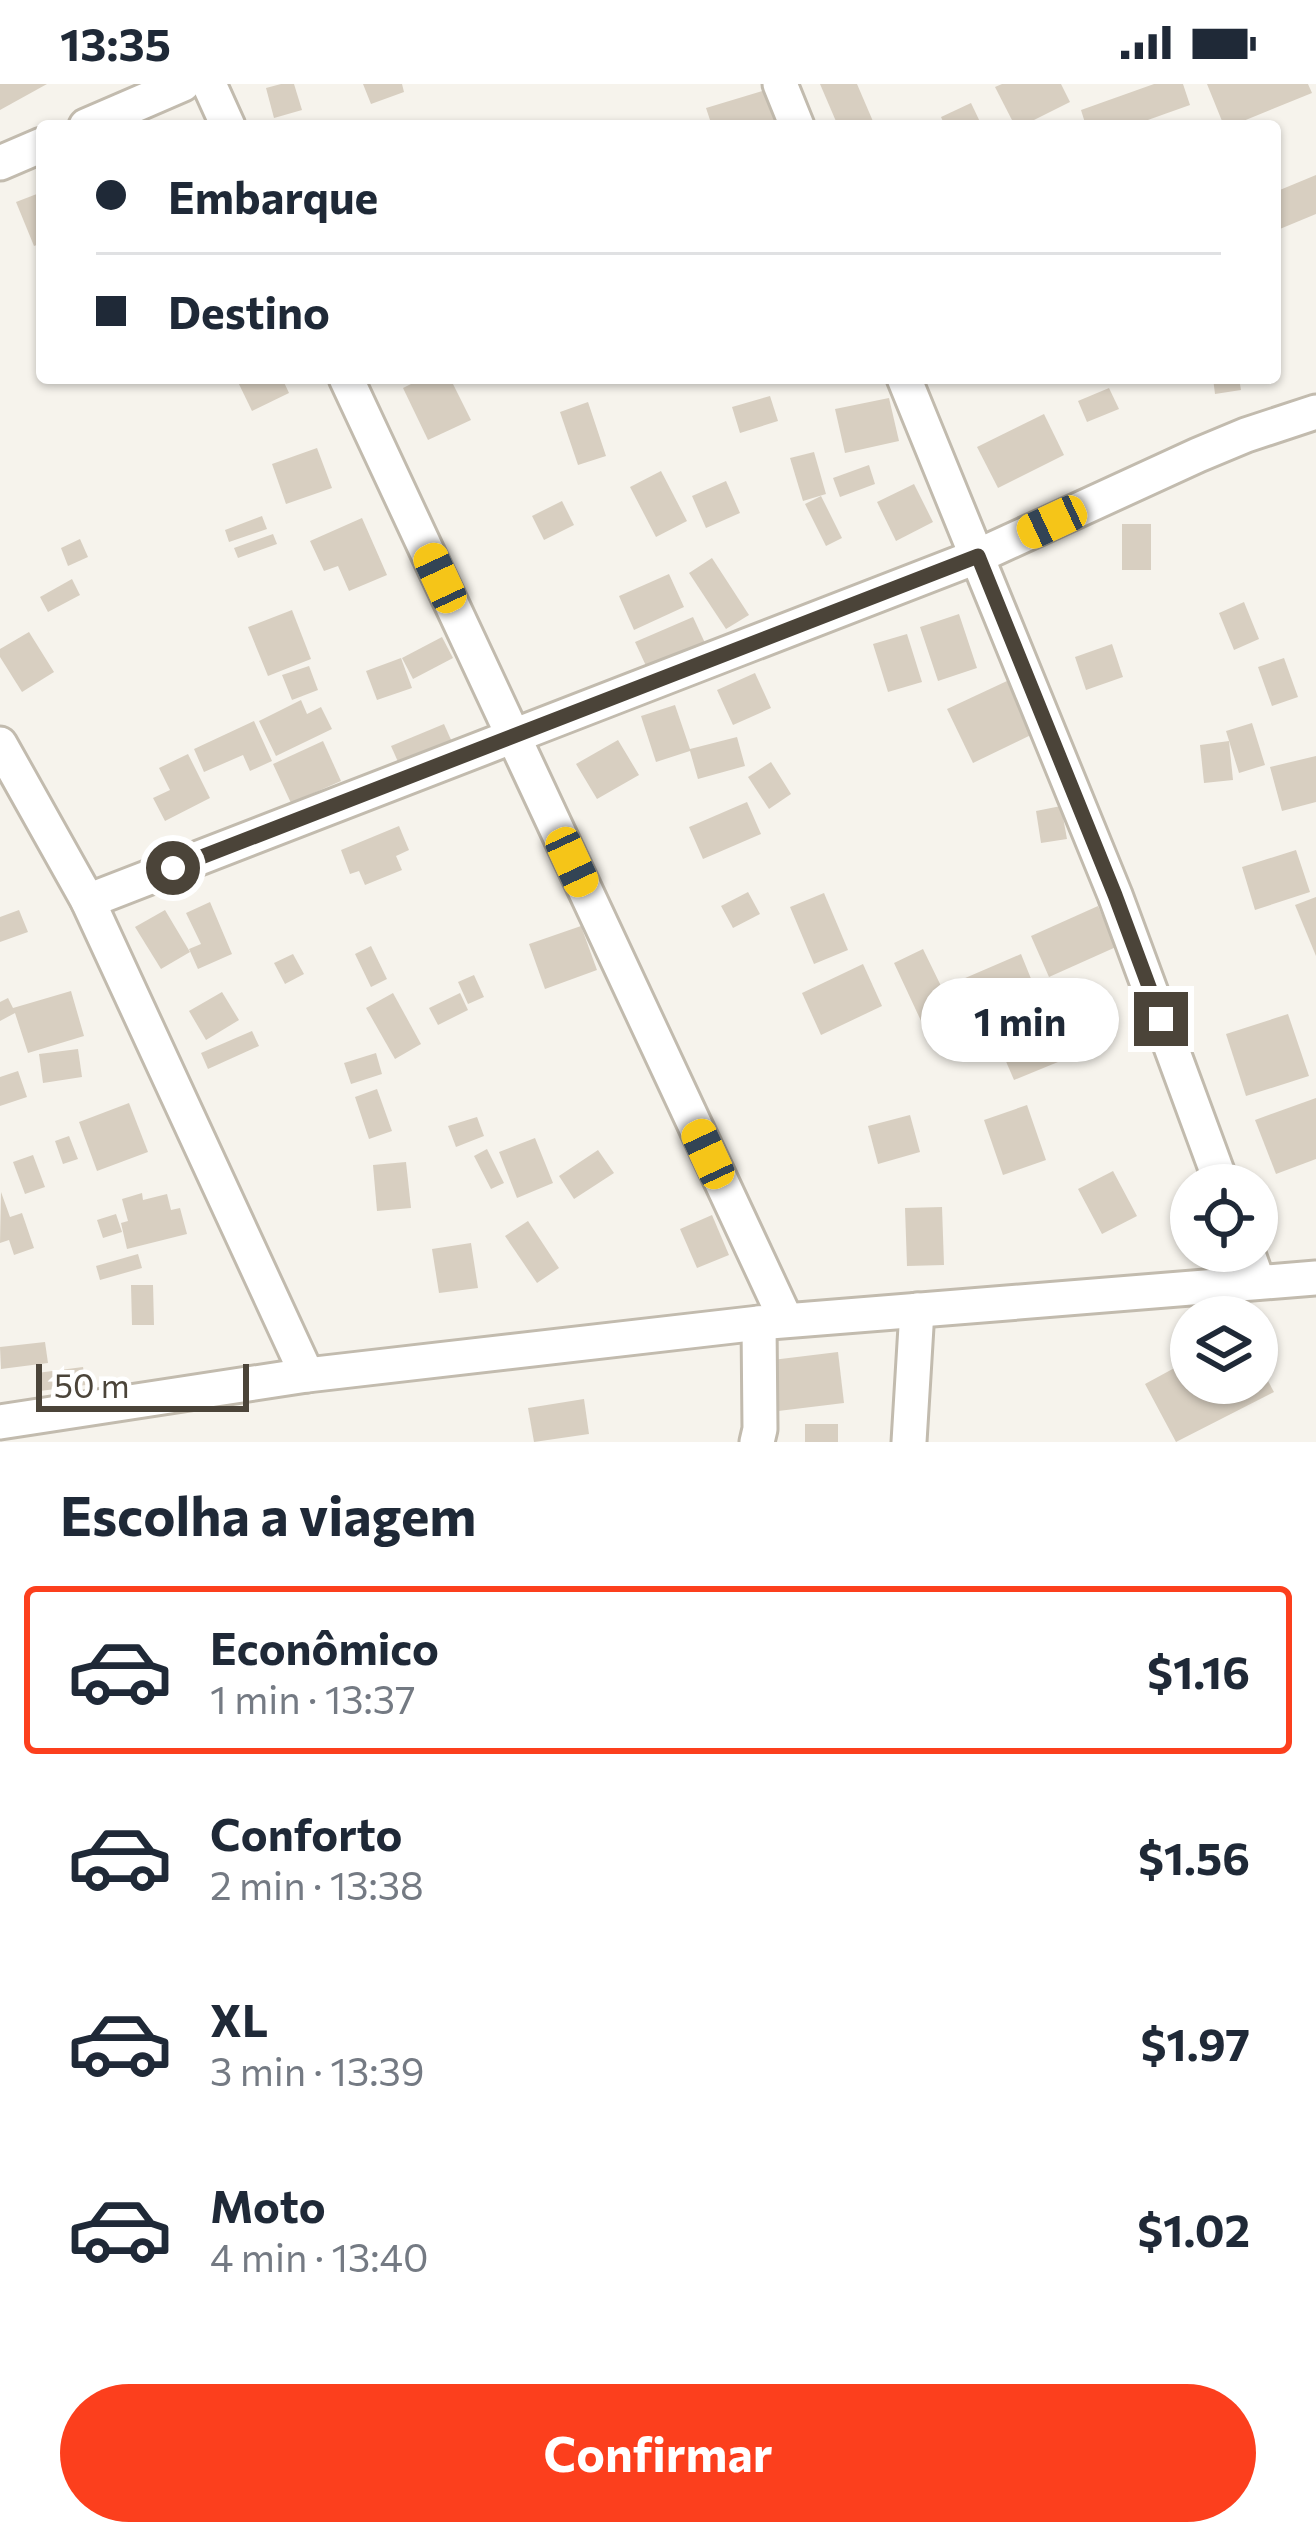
<!DOCTYPE html>
<html lang="pt">
<meta charset="utf-8">
<style>
:root{--surface:#fff;--page:#f2f2f3;--text:#1f2937;--muted:#747a83;--line:#e0e1e3;--accent:#fc3f1d}
body{margin:0;font-family:Commissioner,sans-serif;background:var(--page);color:var(--text);height:100vh;display:flex;flex-direction:column;font-size:45px;white-space:nowrap}
*{box-sizing:border-box;margin:0}
p{font-size:39px;color:var(--muted)}
.icon{flex:none;width:66px;height:66px;fill:none;stroke:currentColor;stroke-width:2;stroke-linecap:round;stroke-linejoin:round}
.map{position:relative;height:1358px;overflow:hidden}
.drawer{display:flex;flex-direction:column;background:var(--surface);flex:1}
.drawer>*{flex:none}
.top-card{position:absolute;left:36px;top:36px;width:1245px;height:264px;border-radius:12px;box-shadow:0 3px 9px #0004;display:grid;align-content:center;height:264px;padding:0 60px;background:var(--surface)}
.buttons{position:absolute;left:1170px;top:1080px;display:grid;gap:24px}
.buttons a{display:grid;place-items:center;width:108px;height:108px;border-radius:50%;background:var(--surface);box-shadow:0 3px 9px #0004;font-size:60px}
.scale{position:absolute;left:36px;bottom:30px;width:213px;box-sizing:border-box;padding-left:12px;border:6px solid #4b4439;border-top:0;font-size:33px;line-height:42px;white-space:nowrap;color:#4b4439;-webkit-text-stroke:9px #fff;paint-order:stroke}
.end{position:absolute;width:54px;height:54px;margin:-27px;border:15px solid #4b4439;background:#fff;box-shadow:0 0 0 6px #fff}
.from{border-radius:50%}
.bubble{position:absolute;height:84px;border-radius:42px;background:var(--surface);box-shadow:0 3px 9px #0004;font-size:39px;font-weight:700;line-height:84px;text-align:center}
.car{position:absolute;width:36px;height:72px;margin:-36px -18px;border-radius:15px;box-shadow:0 0 9px 3px #0007;background:linear-gradient(#f5c518 24%,#345 0 40%,#f5c518 0 76%,#345 0 86%,#f5c518 0)}
.top-card b{display:flex;align-items:center;gap:42px;height:114px;font-size:45px}
.top-card b+b{border-top:3px solid var(--line)}
.top-card i{width:30px;height:30px;background:var(--text)}
ul{padding:0;list-style:none}
li{display:flex;align-items:center;gap:36px;height:168px;margin:0 24px 18px;padding:0 36px;border:6px solid transparent;border-radius:12px}
li div{flex:1}
li b{display:block;font-size:45px}
li em{font-style:normal;font-weight:700}
li.selected{border-color:var(--accent)}
li>.icon{width:108px;height:108px;stroke-width:1.5}
h2{padding:0 60px;font-size:54px;line-height:144px}
.primary-button{display:flex;gap:24px;margin-top:auto;padding:24px 60px}
.primary-button a{flex:1;height:138px;border-radius:72px;background:var(--accent);color:#fff;font-size:48px;font-weight:700;line-height:138px;text-align:center}
.status{display:flex;justify-content:space-between;align-items:center;height:84px;padding:0 60px;background:var(--surface);direction:ltr}
.status svg{height:33px;fill:currentColor}
.map>svg:first-child{display:block}
.building{fill:#d8cfc1}
.lines{fill:none;stroke-linecap:round;stroke-linejoin:round}
.street-casing{stroke:#c2bbae;stroke-width:39}
.street{stroke:#fff;stroke-width:33}
.route{stroke:#4b4439;stroke-width:15}
</style>
<div class="status"><b>13:35</b><svg viewBox="0 0 49 12"><path d="M0 12V9h3v3zM5 12V6h3v6zM10 12V3h3v9zM15 12V0h3v12zM26 1h20v11H26zM47 4h2v5h-2z"/></svg></div>
<div class="map">
<svg width="1316" height="1358" viewBox="0 0 1316 1358">
<rect width="100%" height="100%" fill="#f6f3ec"/>
<g class="building">
<polygon points="0,0 47,0 0,26"/>
<polygon points="281,0 294,0 302,26 274,34 266,4"/>
<polygon points="363,0 402,0 404,8 371,20"/>
<polygon points="820,0 857,0 875,42 838,42"/>
<polygon points="1002,0 1061,0 1070,18 1022,42 1015,42 995,3"/>
<polygon points="1154,0 1183,0 1190,21 1131,42 1086,42 1081,26"/>
<polygon points="1207,0 1308,0 1312,9 1231,42 1224,42"/>
<polygon points="766,6 776,41 712,42 706,24"/>
<polygon points="971,19 982,42 945,42 941,33"/>
<polygon points="1316,91 1316,130 1275,147 1275,108"/>
<polygon points="42,108 42,159 34,162 16,118"/>
<polygon points="236,294 282,294 289,309 252,327"/>
<polygon points="423,294 450,294 471,336 428,356 403,304"/>
<polygon points="1213,294 1239,294 1241,306 1215,310"/>
<polygon points="1109,304 1119,325 1087,338 1078,317"/>
<polygon points="770,312 778,337 740,349 732,323"/>
<polygon points="889,314 899,357 845,369 835,325"/>
<polygon points="588,318 606,372 578,381 560,328"/>
<polygon points="1044,330 1064,371 998,404 977,363"/>
<polygon points="317,364 332,404 286,420 272,380"/>
<polygon points="814,368 826,410 803,417 790,374"/>
<polygon points="869,381 875,400 840,413 833,394"/>
<polygon points="661,387 687,437 656,453 630,403"/>
<polygon points="726,397 740,429 706,444 692,412"/>
<polygon points="914,400 933,438 896,457 877,418"/>
<polygon points="821,412 842,454 826,462 805,420"/>
<polygon points="562,417 574,441 544,456 532,432"/>
<polygon points="262,432 267,445 229,458 225,446"/>
<polygon points="362,434 387,491 349,507 338,482 324,487 310,457"/>
<rect x="1122" y="440" width="29" height="46"/>
<polygon points="273,450 277,460 238,474 234,464"/>
<polygon points="80,455 88,473 68,482 61,464"/>
<polygon points="712,474 749,531 726,545 689,489"/>
<polygon points="669,490 684,523 634,546 619,512"/>
<polygon points="72,495 80,511 48,528 40,513"/>
<polygon points="1244,518 1259,555 1234,566 1219,529"/>
<polygon points="292,526 311,575 268,592 248,543"/>
<polygon points="959,530 977,584 938,597 920,543"/>
<polygon points="693,533 705,559 647,584 635,558"/>
<polygon points="29,548 54,588 22,608 0,573 0,565"/>
<polygon points="907,550 922,598 888,608 873,560"/>
<polygon points="442,553 453,574 413,595 402,574"/>
<polygon points="1112,560 1123,593 1086,606 1075,573"/>
<polygon points="401,574 412,604 377,616 366,587"/>
<polygon points="1284,574 1298,613 1272,622 1258,583"/>
<polygon points="309,582 318,606 292,616 282,591"/>
<polygon points="755,589 771,624 733,641 717,606"/>
<polygon points="1007,597 1033,650 973,679 947,625"/>
<polygon points="301,616 307,630 321,623 332,645 276,672 259,637"/>
<polygon points="675,621 690,665 737,653 745,682 698,695 690,667 656,678 641,632"/>
<polygon points="254,637 272,677 250,687 243,671 204,688 194,665"/>
<polygon points="1252,639 1265,681 1239,689 1226,647"/>
<polygon points="444,640 452,658 399,680 391,662"/>
<polygon points="618,656 639,691 597,715 576,680"/>
<polygon points="323,657 341,697 291,719 273,680"/>
<polygon points="1229,657 1233,696 1204,699 1200,661"/>
<polygon points="188,670 210,714 165,737 153,714 170,706 159,684"/>
<polygon points="1316,672 1316,718 1282,727 1270,683"/>
<polygon points="771,678 791,710 769,725 748,693"/>
<polygon points="747,718 761,750 703,775 689,743"/>
<polygon points="1061,722 1067,755 1041,759 1036,727"/>
<polygon points="399,742 409,766 396,772 402,786 365,801 359,787 350,790 341,766"/>
<polygon points="1296,766 1310,808 1255,826 1242,783"/>
<polygon points="748,808 760,830 733,844 721,822"/>
<polygon points="824,809 848,866 814,880 790,823"/>
<polygon points="1316,813 1316,872 1295,821"/>
<polygon points="210,818 232,870 198,885 189,865 201,860 186,829"/>
<polygon points="1098,822 1116,863 1049,893 1031,852"/>
<polygon points="19,826 28,848 0,858 0,833"/>
<polygon points="165,826 190,868 161,885 135,843"/>
<polygon points="581,842 597,886 545,905 529,860"/>
<polygon points="371,862 387,895 371,903 355,870"/>
<polygon points="923,865 942,904 1021,870 1036,907 929,954 894,879"/>
<polygon points="293,870 304,890 285,900 274,879"/>
<polygon points="863,880 882,922 821,951 802,909"/>
<polygon points="474,891 484,913 468,920 458,898"/>
<polygon points="71,907 84,952 28,969 15,929 0,937 0,918 8,914 13,924"/>
<polygon points="222,908 239,936 206,956 189,927"/>
<polygon points="393,909 421,960 395,975 366,924"/>
<polygon points="460,909 468,926 438,941 429,924"/>
<polygon points="1288,930 1309,992 1246,1012 1226,950"/>
<polygon points="1039,933 1058,978 1014,996 995,952"/>
<polygon points="252,947 259,962 208,985 201,969"/>
<polygon points="78,965 82,993 43,999 39,970"/>
<polygon points="376,969 382,990 351,1000 344,979"/>
<polygon points="18,987 27,1013 0,1022 0,993"/>
<polygon points="377,1005 392,1047 369,1055 355,1013"/>
<polygon points="1316,1014 1316,1075 1276,1090 1255,1036"/>
<polygon points="129,1019 148,1068 97,1087 79,1038"/>
<polygon points="1027,1021 1046,1076 1003,1091 984,1036"/>
<polygon points="910,1031 920,1068 878,1080 868,1042"/>
<polygon points="477,1033 484,1052 456,1063 448,1042"/>
<polygon points="69,1052 78,1075 63,1080 55,1057"/>
<polygon points="535,1054 553,1099 517,1114 499,1068"/>
<polygon points="487,1065 504,1099 491,1105 474,1072"/>
<polygon points="598,1066 614,1089 574,1115 559,1092"/>
<polygon points="33,1071 45,1103 25,1110 13,1078"/>
<polygon points="406,1078 411,1124 377,1127 373,1081"/>
<polygon points="1113,1087 1137,1132 1102,1150 1078,1105"/>
<polygon points="1,1108 10,1133 22,1129 34,1164 14,1171 9,1156 0,1159"/>
<polygon points="142,1109 143,1116 167,1110 171,1126 180,1124 187,1150 127,1165 121,1139 128,1137 122,1115"/>
<polygon points="942,1123 944,1181 907,1182 905,1124"/>
<polygon points="116,1130 122,1148 103,1154 97,1136"/>
<polygon points="712,1131 729,1171 697,1184 680,1145"/>
<polygon points="528,1137 559,1184 537,1199 505,1152"/>
<polygon points="471,1159 478,1204 439,1209 432,1165"/>
<polygon points="138,1170 142,1184 100,1196 96,1182"/>
<polygon points="131,1201 153,1201 154,1241 132,1241"/>
<polygon points="45,1258 48,1279 1,1285 0,1263"/>
<polygon points="838,1268 844,1319 770,1328 764,1277"/>
<polygon points="1191,1275 1191,1299 1257,1299 1257,1277 1274,1308 1176,1358 1145,1300"/>
<polygon points="83,1283 86,1301 40,1307 37,1289"/>
<polygon points="584,1315 589,1350 534,1358 528,1324"/>
<rect x="805" y="1340" width="33" height="18"/>
</g>
<g class="lines">
<g class="street-casing">
<g id="street">
<polyline points="209,0 228,42"/>
<polyline points="780,0 797,42"/>
<polyline points="86,42 183,0"/>
<polyline points="0,79 42,61"/>
<polyline points="346,294 786,1236"/>
<polyline points="904,294 1115,811 1222,1101"/>
<polyline points="0,660 88,817 307,1291"/>
<polyline points="88,817 978,472 1198,371 1246,351 1316,328"/>
<polyline points="1247,1167 1258,1198"/>
<polyline points="0,1338 307,1291 759,1239 1316,1194"/>
<polyline points="757,1358 760,1345 759,1239"/>
<polyline points="909,1358 917,1226"/>
</g>
</g>
<use href="#street" class="street"/>
</g>
<g class="lines">
<polyline class="route" points="173,784 978,472 1115,811 1161,935"/>
</g>
</svg>
<div class="buttons">
<a><svg class="icon" aria-label="locate" viewBox="0 0 24 24"><circle cx="12" cy="12" r="6"/><path d="M12 2v4M12 18v4M2 12h4M18 12h4"/></svg></a>
<a><svg class="icon" aria-label="layers" viewBox="0 0 24 24"><path d="M12 4l9 5-9 5-9-5zM3 14l9 5 9-5"/></svg></a>
</div>
<div class="scale">50 m</div>
<i class="end from" style="left:173px;top:784px"></i>
<i class="end" style="left:1161px;top:935px"></i>
<div class="bubble" style="left:921px;top:894px;width:198px">1 min</div>
<i class="car" style="left:1052px;top:438px;rotate:245deg"></i>
<i class="car" style="left:440px;top:494px;rotate:335deg"></i>
<i class="car" style="left:572px;top:778px;rotate:155deg"></i>
<i class="car" style="left:708px;top:1070px;rotate:335deg"></i>
<div class="top-card">
<b><i class="from"></i>Embarque</b>
<b><i></i>Destino</b>
</div>
</div>
<section class="drawer">
<h2>Escolha a viagem</h2>
<ul>
<li class="selected"><svg class="icon" aria-label="car" viewBox="0 0 24 24"><path d="M5 17H2v-5l4-1 3-4h7l3 4 3 1v5h-3M9 17h6M6 11h13"/><circle cx="7" cy="17" r="2"/><circle cx="17" cy="17" r="2"/></svg><div><b>Econômico</b><p>1 min · 13:37</p></div><em>$1.16</em></li>
<li><svg class="icon" aria-label="car" viewBox="0 0 24 24"><path d="M5 17H2v-5l4-1 3-4h7l3 4 3 1v5h-3M9 17h6M6 11h13"/><circle cx="7" cy="17" r="2"/><circle cx="17" cy="17" r="2"/></svg><div><b>Conforto</b><p>2 min · 13:38</p></div><em>$1.56</em></li>
<li><svg class="icon" aria-label="car" viewBox="0 0 24 24"><path d="M5 17H2v-5l4-1 3-4h7l3 4 3 1v5h-3M9 17h6M6 11h13"/><circle cx="7" cy="17" r="2"/><circle cx="17" cy="17" r="2"/></svg><div><b>XL</b><p>3 min · 13:39</p></div><em>$1.97</em></li>
<li><svg class="icon" aria-label="car" viewBox="0 0 24 24"><path d="M5 17H2v-5l4-1 3-4h7l3 4 3 1v5h-3M9 17h6M6 11h13"/><circle cx="7" cy="17" r="2"/><circle cx="17" cy="17" r="2"/></svg><div><b>Moto</b><p>4 min · 13:40</p></div><em>$1.02</em></li>
</ul>
<div class="primary-button"><a>Confirmar</a></div>
</section>
